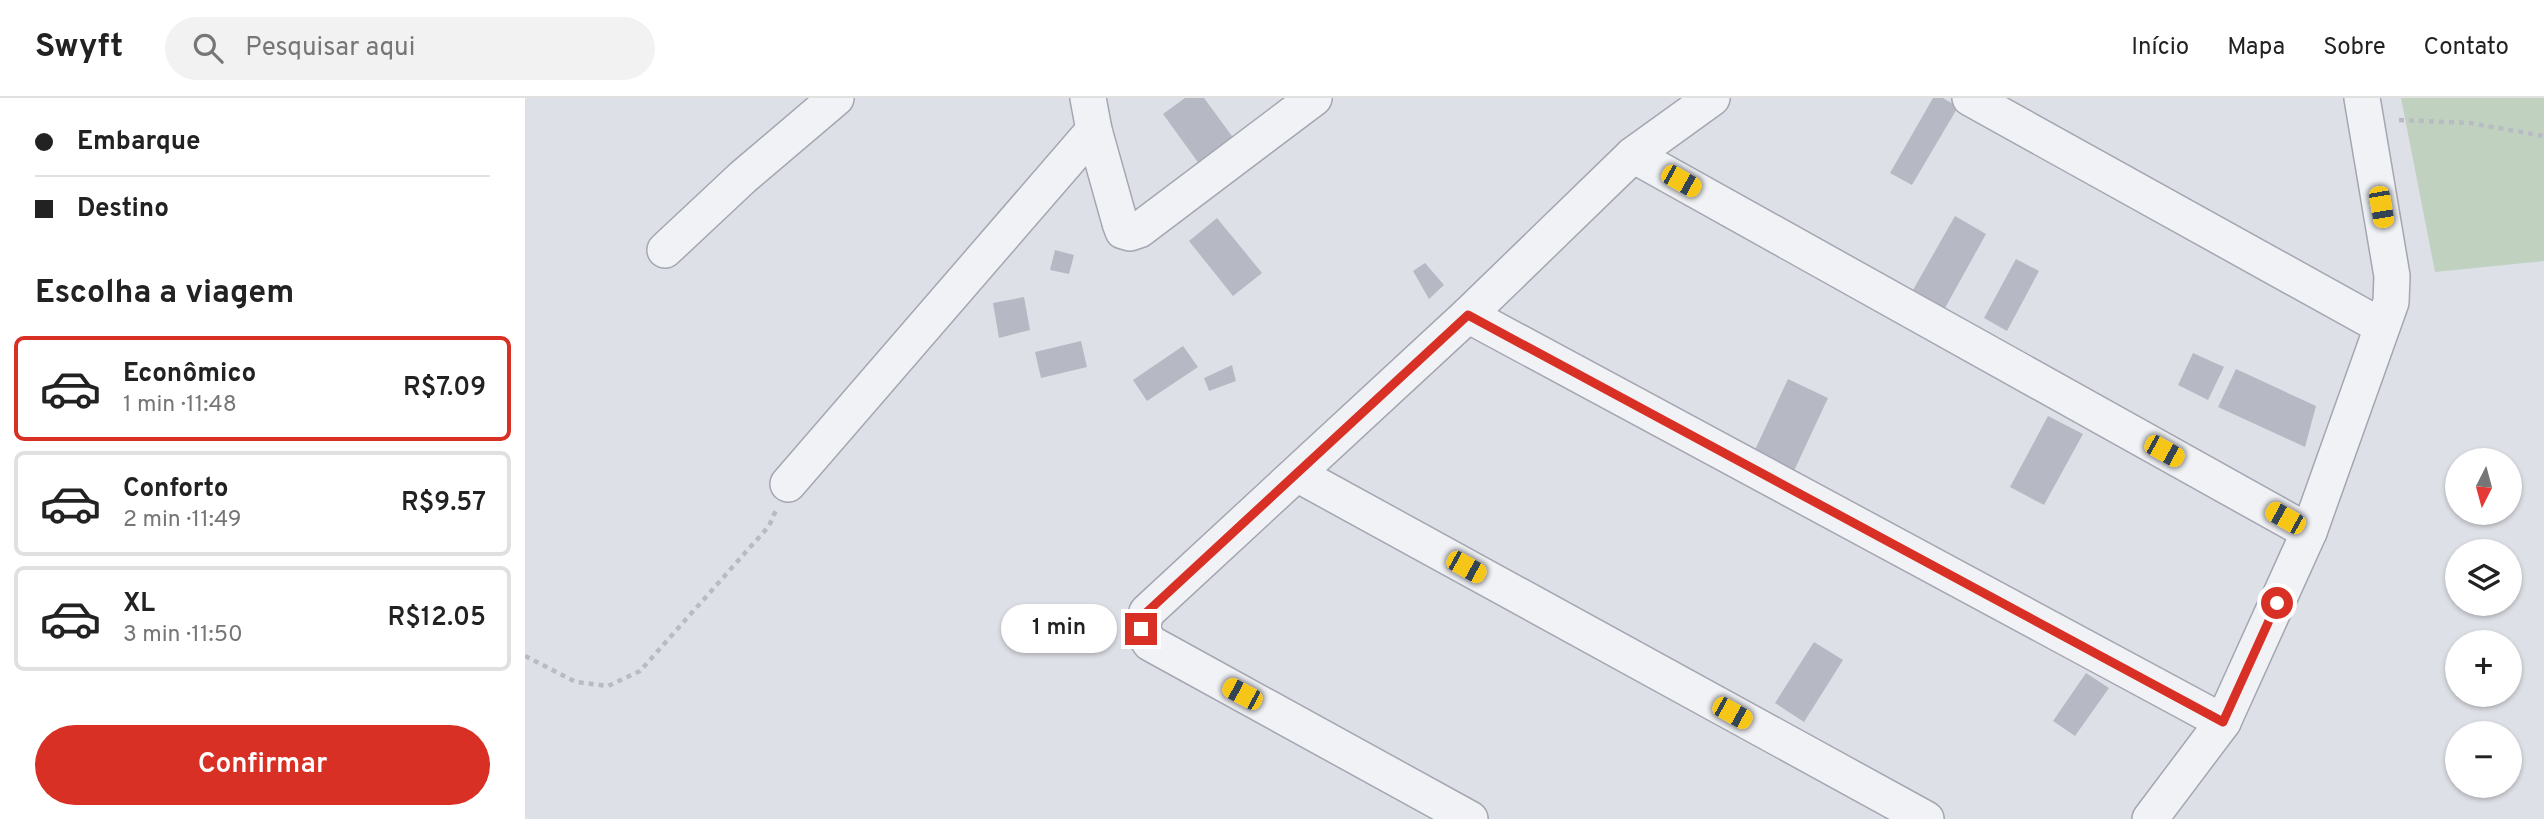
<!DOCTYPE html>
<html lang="pt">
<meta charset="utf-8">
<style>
:root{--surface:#fff;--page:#f2f2f2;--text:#222;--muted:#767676;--line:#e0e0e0;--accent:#d93025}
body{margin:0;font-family:Overpass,sans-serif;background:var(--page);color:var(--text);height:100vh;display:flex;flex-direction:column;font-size:26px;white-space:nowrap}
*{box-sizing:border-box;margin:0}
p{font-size:23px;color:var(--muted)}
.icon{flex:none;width:38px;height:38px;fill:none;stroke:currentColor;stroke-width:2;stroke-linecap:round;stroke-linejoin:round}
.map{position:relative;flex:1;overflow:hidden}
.panel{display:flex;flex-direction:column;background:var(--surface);width:525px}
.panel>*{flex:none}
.top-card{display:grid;align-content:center;height:154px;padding:0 35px;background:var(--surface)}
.needle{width:46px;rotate:186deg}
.tools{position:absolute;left:1920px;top:350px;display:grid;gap:14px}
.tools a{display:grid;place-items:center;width:77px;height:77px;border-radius:50%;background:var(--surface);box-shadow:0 2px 5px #0004;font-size:35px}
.end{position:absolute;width:32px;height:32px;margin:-16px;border:9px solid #d93025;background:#fff;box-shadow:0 0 0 4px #fff}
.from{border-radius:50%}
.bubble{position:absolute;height:49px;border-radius:24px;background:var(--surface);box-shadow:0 2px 5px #0004;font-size:23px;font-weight:600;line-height:49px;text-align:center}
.car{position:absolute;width:21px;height:42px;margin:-21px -10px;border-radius:9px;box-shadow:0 0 5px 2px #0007;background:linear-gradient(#f5c518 24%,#345 0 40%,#f5c518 0 76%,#345 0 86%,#f5c518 0)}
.top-card b{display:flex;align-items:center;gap:24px;height:66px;font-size:26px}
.top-card b+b{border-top:2px solid var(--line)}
.top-card i{width:18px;height:18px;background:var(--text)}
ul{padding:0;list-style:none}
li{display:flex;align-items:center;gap:21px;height:105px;margin:0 14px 10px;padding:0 21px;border:4px solid var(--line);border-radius:10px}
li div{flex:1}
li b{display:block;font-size:26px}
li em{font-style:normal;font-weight:600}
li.on{border-color:var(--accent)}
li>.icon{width:63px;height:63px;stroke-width:1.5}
h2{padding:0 35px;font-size:32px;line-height:84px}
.button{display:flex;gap:14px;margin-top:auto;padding:14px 35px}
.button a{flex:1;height:80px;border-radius:42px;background:var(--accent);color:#fff;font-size:28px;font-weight:600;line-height:80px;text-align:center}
header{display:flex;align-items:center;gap:42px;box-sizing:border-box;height:98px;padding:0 35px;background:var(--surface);border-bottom:2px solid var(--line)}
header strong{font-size:33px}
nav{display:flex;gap:38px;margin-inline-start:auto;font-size:24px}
.search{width:490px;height:63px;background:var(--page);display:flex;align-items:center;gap:18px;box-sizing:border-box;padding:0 24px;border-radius:38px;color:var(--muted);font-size:26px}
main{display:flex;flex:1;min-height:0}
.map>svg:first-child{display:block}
.green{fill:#c1d1c0}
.building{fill:#b6b9c4}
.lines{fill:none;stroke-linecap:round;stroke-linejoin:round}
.street-casing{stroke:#a4a6b1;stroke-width:38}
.path{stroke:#b9bbc2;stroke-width:4.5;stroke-dasharray:5 5;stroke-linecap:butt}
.street{stroke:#f1f2f6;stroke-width:35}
.route{stroke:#d93025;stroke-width:9}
</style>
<header>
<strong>Swyft</strong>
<div class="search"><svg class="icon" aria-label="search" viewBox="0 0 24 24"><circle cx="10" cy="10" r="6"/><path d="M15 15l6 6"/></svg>Pesquisar aqui</div>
<nav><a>Início</a><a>Mapa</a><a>Sobre</a><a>Contato</a></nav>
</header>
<main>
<section class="panel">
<div class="top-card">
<b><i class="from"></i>Embarque</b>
<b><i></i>Destino</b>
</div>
<h2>Escolha a viagem</h2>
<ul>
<li class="on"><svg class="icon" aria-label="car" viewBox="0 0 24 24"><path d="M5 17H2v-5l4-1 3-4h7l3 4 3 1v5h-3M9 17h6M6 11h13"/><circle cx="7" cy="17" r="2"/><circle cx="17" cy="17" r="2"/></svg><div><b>Econômico</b><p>1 min · 11:48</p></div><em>R$7.09</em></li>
<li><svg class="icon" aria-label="car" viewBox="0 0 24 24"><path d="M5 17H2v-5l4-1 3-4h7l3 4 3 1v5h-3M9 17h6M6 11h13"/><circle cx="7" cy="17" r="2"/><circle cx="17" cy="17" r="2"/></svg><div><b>Conforto</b><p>2 min · 11:49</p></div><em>R$9.57</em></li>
<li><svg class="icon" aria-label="car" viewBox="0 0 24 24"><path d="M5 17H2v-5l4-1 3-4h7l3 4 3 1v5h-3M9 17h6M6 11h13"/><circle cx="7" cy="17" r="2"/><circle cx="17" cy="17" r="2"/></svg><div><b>XL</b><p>3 min · 11:50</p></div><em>R$12.05</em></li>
</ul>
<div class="button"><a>Confirmar</a></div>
</section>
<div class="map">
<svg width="2019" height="721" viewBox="0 0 2019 721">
<rect width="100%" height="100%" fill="#dee0e7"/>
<polygon class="green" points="1876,0 2019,0 2019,163 1910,174"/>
<g class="building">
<polygon points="660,0 679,0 715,49 680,74 638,16"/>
<polygon points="1408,0 1418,0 1433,9 1387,87 1365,75"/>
<polygon points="1430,118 1461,136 1420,210 1388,192"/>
<polygon points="692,120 737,175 708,198 664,143"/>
<polygon points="530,152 549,157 544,176 525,172"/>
<polygon points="1491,161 1514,173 1482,233 1459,220"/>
<polygon points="900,165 919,187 904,201 888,173"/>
<polygon points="499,199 505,232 474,240 468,205"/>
<polygon points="556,243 562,269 516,280 510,254"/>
<polygon points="658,248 673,269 622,303 608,282"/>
<polygon points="1668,255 1699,269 1683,302 1653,287"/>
<polygon points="707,267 711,283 684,293 679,280"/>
<polygon points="1711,271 1791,308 1780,349 1693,309"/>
<polygon points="1263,281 1303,300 1268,375 1228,356"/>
<polygon points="1523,318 1558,336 1519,407 1485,389"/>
<polygon points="1289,544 1318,562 1279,624 1250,605"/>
<polygon points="1561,575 1584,590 1550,638 1528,623"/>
</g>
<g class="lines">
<g class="street-casing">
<g id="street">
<polyline points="563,0 569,32 595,125 598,133 605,135 614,132 789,0"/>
<polyline points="1445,0 1856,228"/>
<polyline points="1108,57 1784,434"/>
<polyline points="140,152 218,79 311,0"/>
<polyline points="943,217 1698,624"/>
<polyline points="772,376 1401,721"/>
<polyline points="263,386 569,32"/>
<polyline points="945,721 625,545 616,531 622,514 943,217 1108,57 1187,0"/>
<polyline points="1625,721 1698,624 1784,434 1866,204 1867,178 1837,0"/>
</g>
</g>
<g class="path">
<polyline points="1874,22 1945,25 2019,38"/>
<polyline points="0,558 51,584 83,588 115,573 244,428 251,412"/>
</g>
<use href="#street" class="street"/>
</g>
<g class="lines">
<polyline class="route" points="616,531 622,514 943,217 1698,624 1752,505"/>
</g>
</svg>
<div class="tools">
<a><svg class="needle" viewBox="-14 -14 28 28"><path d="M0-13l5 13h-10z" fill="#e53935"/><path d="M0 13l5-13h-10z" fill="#767676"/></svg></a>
<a><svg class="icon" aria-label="layers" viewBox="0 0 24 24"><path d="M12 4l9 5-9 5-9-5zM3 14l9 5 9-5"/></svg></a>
<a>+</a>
<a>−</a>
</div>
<i class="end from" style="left:1752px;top:505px"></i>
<i class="end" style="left:616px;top:531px"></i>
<div class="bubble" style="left:476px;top:506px;width:116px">1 min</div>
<i class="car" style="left:1156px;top:83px;rotate:119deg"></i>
<i class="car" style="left:1856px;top:109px;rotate:170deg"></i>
<i class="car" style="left:1639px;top:353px;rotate:119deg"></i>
<i class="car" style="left:1760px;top:420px;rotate:299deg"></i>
<i class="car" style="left:941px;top:469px;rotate:119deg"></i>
<i class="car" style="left:717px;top:596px;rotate:298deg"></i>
<i class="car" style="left:1207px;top:615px;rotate:119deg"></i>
</div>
</main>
